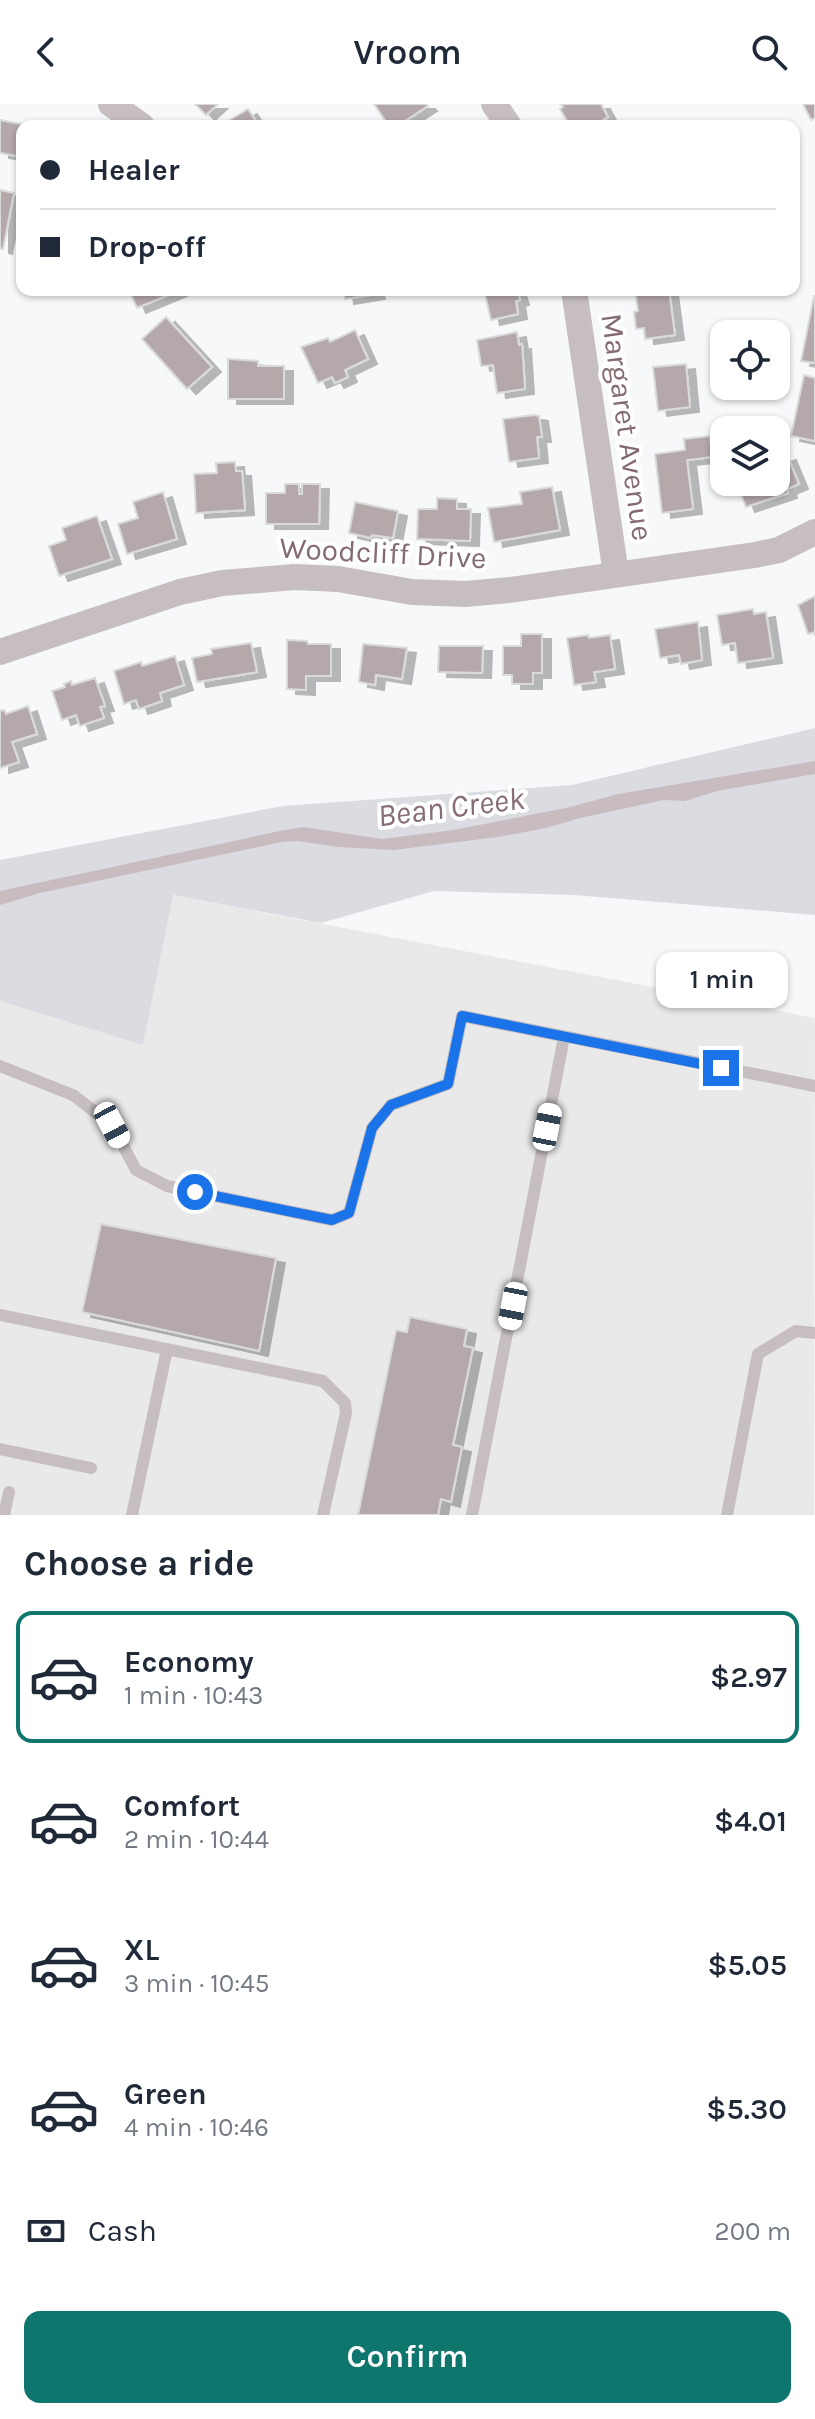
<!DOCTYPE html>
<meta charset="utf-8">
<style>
:root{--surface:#fff;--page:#f6f6f7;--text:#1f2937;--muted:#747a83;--line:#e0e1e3;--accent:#0f766e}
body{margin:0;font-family:Karla,sans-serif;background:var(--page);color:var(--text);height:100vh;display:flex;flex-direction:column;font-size:30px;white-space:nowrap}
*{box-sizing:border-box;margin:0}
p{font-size:26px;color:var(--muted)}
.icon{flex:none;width:44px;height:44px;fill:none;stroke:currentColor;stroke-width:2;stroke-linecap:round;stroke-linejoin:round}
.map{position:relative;height:1411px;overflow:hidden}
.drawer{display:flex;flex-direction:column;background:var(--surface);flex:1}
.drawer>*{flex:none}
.hud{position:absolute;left:16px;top:16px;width:784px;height:176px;border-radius:16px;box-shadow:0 2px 6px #0004;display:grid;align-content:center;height:176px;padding:0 24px;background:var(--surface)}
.controls{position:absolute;left:710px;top:216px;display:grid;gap:16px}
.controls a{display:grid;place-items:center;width:80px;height:80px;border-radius:16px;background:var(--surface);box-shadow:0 2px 6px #0004;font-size:40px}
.end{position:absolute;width:36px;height:36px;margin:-18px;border:10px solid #1a73e8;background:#fff;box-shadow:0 0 0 4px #fff}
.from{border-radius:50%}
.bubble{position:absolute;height:56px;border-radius:16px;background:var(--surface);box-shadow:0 2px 6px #0004;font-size:26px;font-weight:600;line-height:56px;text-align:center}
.car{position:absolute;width:24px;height:48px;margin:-24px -12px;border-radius:10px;box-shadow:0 0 6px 2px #0007;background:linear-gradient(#fff 24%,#345 0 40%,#fff 0 76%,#345 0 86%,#fff 0)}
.hud b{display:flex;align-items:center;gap:28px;height:76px;font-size:30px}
.hud b+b{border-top:2px solid var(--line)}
.hud i{width:20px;height:20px;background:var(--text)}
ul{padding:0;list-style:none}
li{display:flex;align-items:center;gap:24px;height:132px;margin:0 16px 12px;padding:0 8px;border:4px solid transparent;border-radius:16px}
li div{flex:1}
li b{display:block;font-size:30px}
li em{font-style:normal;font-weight:600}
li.selected{border-color:var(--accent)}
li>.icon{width:72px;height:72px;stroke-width:1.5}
h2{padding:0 24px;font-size:36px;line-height:96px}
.pay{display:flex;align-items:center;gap:20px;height:88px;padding:0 24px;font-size:30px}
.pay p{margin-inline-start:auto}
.button{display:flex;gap:16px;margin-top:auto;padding:16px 24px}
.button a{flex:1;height:92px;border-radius:16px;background:var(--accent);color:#fff;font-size:32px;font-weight:600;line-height:92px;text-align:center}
header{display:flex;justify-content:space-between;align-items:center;height:104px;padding:0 24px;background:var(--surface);font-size:36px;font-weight:600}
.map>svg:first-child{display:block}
.built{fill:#eae9e9}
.green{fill:#dbdbe2}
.water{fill:#c9bcc1}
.building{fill:#b5a8aa;stroke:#d9dada;stroke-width:2;filter:url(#shadow)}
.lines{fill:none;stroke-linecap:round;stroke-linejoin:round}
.service{stroke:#c6bec0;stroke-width:12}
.minor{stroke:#c6bec0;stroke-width:26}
.route{stroke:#1a73e8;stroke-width:10}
.labels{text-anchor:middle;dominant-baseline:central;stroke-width:8;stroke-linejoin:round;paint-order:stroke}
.street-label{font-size:30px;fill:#846b6f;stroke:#fff}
.water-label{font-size:32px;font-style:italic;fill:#866c75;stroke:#fff}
</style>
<header><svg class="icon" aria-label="back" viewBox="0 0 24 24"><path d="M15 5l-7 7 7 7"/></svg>Vroom<svg class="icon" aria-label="search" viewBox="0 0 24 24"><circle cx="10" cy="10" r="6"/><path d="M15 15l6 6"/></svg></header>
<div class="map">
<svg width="815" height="1411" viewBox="0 0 815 1411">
<defs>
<filter id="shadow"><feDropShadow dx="9" dy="5" stdDeviation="0" flood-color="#0004"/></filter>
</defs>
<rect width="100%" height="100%" fill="#f7f8f9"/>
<polygon class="built" points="172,791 815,914 814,1411 0,1411 0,897 143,940"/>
<polygon class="green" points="815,624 815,811 574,791 434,787 321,819 173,791 143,941 0,897 0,756 283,702 572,681"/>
<polygon class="water" points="815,657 815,670 717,687 685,697 664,696 580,714 546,724 498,733 394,746 338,743 298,737 282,738 40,789 0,801 0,787 280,727 303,723 382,735 453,726 566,704 618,690"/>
<g class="building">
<polygon points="195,0 218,0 206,11"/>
<polygon points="374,0 426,0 428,2 397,22 389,22"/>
<polygon points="561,0 601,0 608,13 593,22 579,22 577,18 570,22 560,5 563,3"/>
<polygon points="803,0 815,0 815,14 811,16"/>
<polygon points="248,5 259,22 220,22"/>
<polygon points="0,16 31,22 22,22 22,53 0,49"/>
<polygon points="0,86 14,89 3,145 0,144"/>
<polygon points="129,186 178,186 178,187 137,204"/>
<polygon points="344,186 375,186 376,190 345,195"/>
<polygon points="484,186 517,186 520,196 516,197 518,210 491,216"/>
<polygon points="635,186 669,186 675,231 645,235 644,224 636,225 634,208 638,207"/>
<polygon points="814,192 815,192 815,259 801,257"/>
<polygon points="166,213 212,263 187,285 142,235"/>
<polygon points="355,226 368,255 345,266 348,273 335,279 332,273 318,279 301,243 328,234 330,238"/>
<polygon points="517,228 519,241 522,240 525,285 497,289 493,261 481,262 477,236"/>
<polygon points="228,255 258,257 258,262 284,262 284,295 228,295"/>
<polygon points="686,260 690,303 658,307 653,263"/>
<polygon points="804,271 815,274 815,337 791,332"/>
<polygon points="534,311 539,312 542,333 537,333 539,354 509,358 503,315"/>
<polygon points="710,332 712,353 687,356 693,405 662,409 655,350 685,346 684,335"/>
<polygon points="787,351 799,380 787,385 788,389 746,403 736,378 776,378 776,355"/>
<polygon points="235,358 236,367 242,367 245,406 196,409 194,370 217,369 216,359"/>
<polygon points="285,380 299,380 299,390 302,390 302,380 320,380 319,420 266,420 266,389 285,389"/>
<polygon points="552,383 560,426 494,438 488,404 522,400 520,388"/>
<polygon points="163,388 177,435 127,450 118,420 138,414 133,398"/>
<polygon points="437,394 457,395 457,405 471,405 470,437 417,435 418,405 437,405"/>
<polygon points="355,398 398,407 393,434 372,431 371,434 349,429"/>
<polygon points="97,412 112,455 59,472 49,442 66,436 62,424"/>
<polygon points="815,492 815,528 808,530 798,501"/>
<polygon points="753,505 754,510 766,508 773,554 738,559 735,539 722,541 717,511"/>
<polygon points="698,518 702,556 681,560 679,551 660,554 655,525"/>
<polygon points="521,530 542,530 542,569 533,569 533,580 512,580 512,571 503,571 503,542 521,542"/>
<polygon points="588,531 589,534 610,531 615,565 594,568 596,578 574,581 567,534"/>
<polygon points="287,536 307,537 308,540 331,540 331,572 306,572 306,586 287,585"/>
<polygon points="251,539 257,568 197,578 192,554 212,550 211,545"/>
<polygon points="363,540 407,544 402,575 376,571 375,581 359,578"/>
<polygon points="439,542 483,542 482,569 438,568"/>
<polygon points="175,552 184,581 160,589 162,597 139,605 136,596 124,600 114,567 141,558 142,562"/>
<polygon points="95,574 105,602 100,603 104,614 80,622 76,611 62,616 52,587 65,583 64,580 71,577 72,581"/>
<polygon points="28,602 37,630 12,638 19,658 0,664 0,607 4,606 6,610"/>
<polygon points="101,1120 276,1154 259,1247 82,1208"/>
<polygon points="410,1213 467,1225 464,1242 473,1244 453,1341 462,1343 451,1398 441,1395 438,1411 358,1411 396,1226 407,1228"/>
</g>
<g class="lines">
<g class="service">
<polyline points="0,962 73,991 112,1021 136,1066 167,1082 332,1116 349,1109 372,1024 391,1001 448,980 462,912 815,982"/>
<polyline points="0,1211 323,1277 345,1299 346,1309 323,1411"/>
<polyline points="0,1345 91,1364"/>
<polyline points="4,1411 9,1388"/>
<polyline points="132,1411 167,1245"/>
<polyline points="472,1411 564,933"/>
<polyline points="727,1411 758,1250 796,1227 815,1229"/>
</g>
<g class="minor">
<polyline points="111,0 142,22"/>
<polyline points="494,0 509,22"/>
<polyline points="574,186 616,470"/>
<polyline points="0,548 180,488 222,479 295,473 338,475 412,488 466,490 510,486 755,451 779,446 815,428"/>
</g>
</g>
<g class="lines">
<polyline class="route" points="195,1088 332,1116 349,1109 372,1024 391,1001 448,980 462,912 721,964"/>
</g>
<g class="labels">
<g class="street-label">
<text transform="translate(627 323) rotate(82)">Margaret Avenue</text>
<text transform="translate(383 449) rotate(3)">Woodcliff Drive</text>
</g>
<g class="water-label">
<text transform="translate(451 703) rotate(-7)">Bean Creek</text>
</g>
</g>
</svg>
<div class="controls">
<a><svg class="icon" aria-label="locate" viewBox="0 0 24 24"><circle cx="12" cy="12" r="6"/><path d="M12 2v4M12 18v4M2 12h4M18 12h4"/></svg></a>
<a><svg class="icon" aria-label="layers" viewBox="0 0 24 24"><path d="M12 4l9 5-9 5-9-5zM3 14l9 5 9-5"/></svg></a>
</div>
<i class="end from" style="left:195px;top:1088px"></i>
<i class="end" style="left:721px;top:964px"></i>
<div class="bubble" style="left:656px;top:848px;width:132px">1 min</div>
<i class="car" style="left:112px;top:1021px;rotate:152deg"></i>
<i class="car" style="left:547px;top:1023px;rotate:11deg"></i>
<i class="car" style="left:513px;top:1202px;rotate:191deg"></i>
<div class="hud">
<b><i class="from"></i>Healer</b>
<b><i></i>Drop-off</b>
</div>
</div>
<section class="drawer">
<h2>Choose a ride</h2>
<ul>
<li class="selected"><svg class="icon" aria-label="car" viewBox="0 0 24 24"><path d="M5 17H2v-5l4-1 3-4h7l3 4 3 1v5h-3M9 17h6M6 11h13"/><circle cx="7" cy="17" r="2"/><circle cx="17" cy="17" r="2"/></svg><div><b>Economy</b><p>1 min · 10:43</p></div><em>$2.97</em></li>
<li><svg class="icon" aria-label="car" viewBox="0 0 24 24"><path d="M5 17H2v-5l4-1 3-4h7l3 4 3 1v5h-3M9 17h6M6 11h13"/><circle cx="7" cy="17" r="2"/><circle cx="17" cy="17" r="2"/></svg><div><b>Comfort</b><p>2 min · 10:44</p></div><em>$4.01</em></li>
<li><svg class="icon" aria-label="car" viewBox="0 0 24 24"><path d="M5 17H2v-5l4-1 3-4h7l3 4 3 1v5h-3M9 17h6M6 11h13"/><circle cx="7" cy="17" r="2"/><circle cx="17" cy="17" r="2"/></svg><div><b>XL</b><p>3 min · 10:45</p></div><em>$5.05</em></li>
<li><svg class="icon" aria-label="car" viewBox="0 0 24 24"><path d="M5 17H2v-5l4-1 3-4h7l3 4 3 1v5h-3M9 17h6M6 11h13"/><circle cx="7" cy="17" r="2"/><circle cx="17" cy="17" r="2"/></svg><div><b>Green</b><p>4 min · 10:46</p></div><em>$5.30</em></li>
</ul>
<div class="pay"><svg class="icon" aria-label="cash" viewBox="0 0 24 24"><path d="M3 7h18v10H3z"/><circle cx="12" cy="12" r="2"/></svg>Cash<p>200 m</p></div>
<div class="button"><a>Confirm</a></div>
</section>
